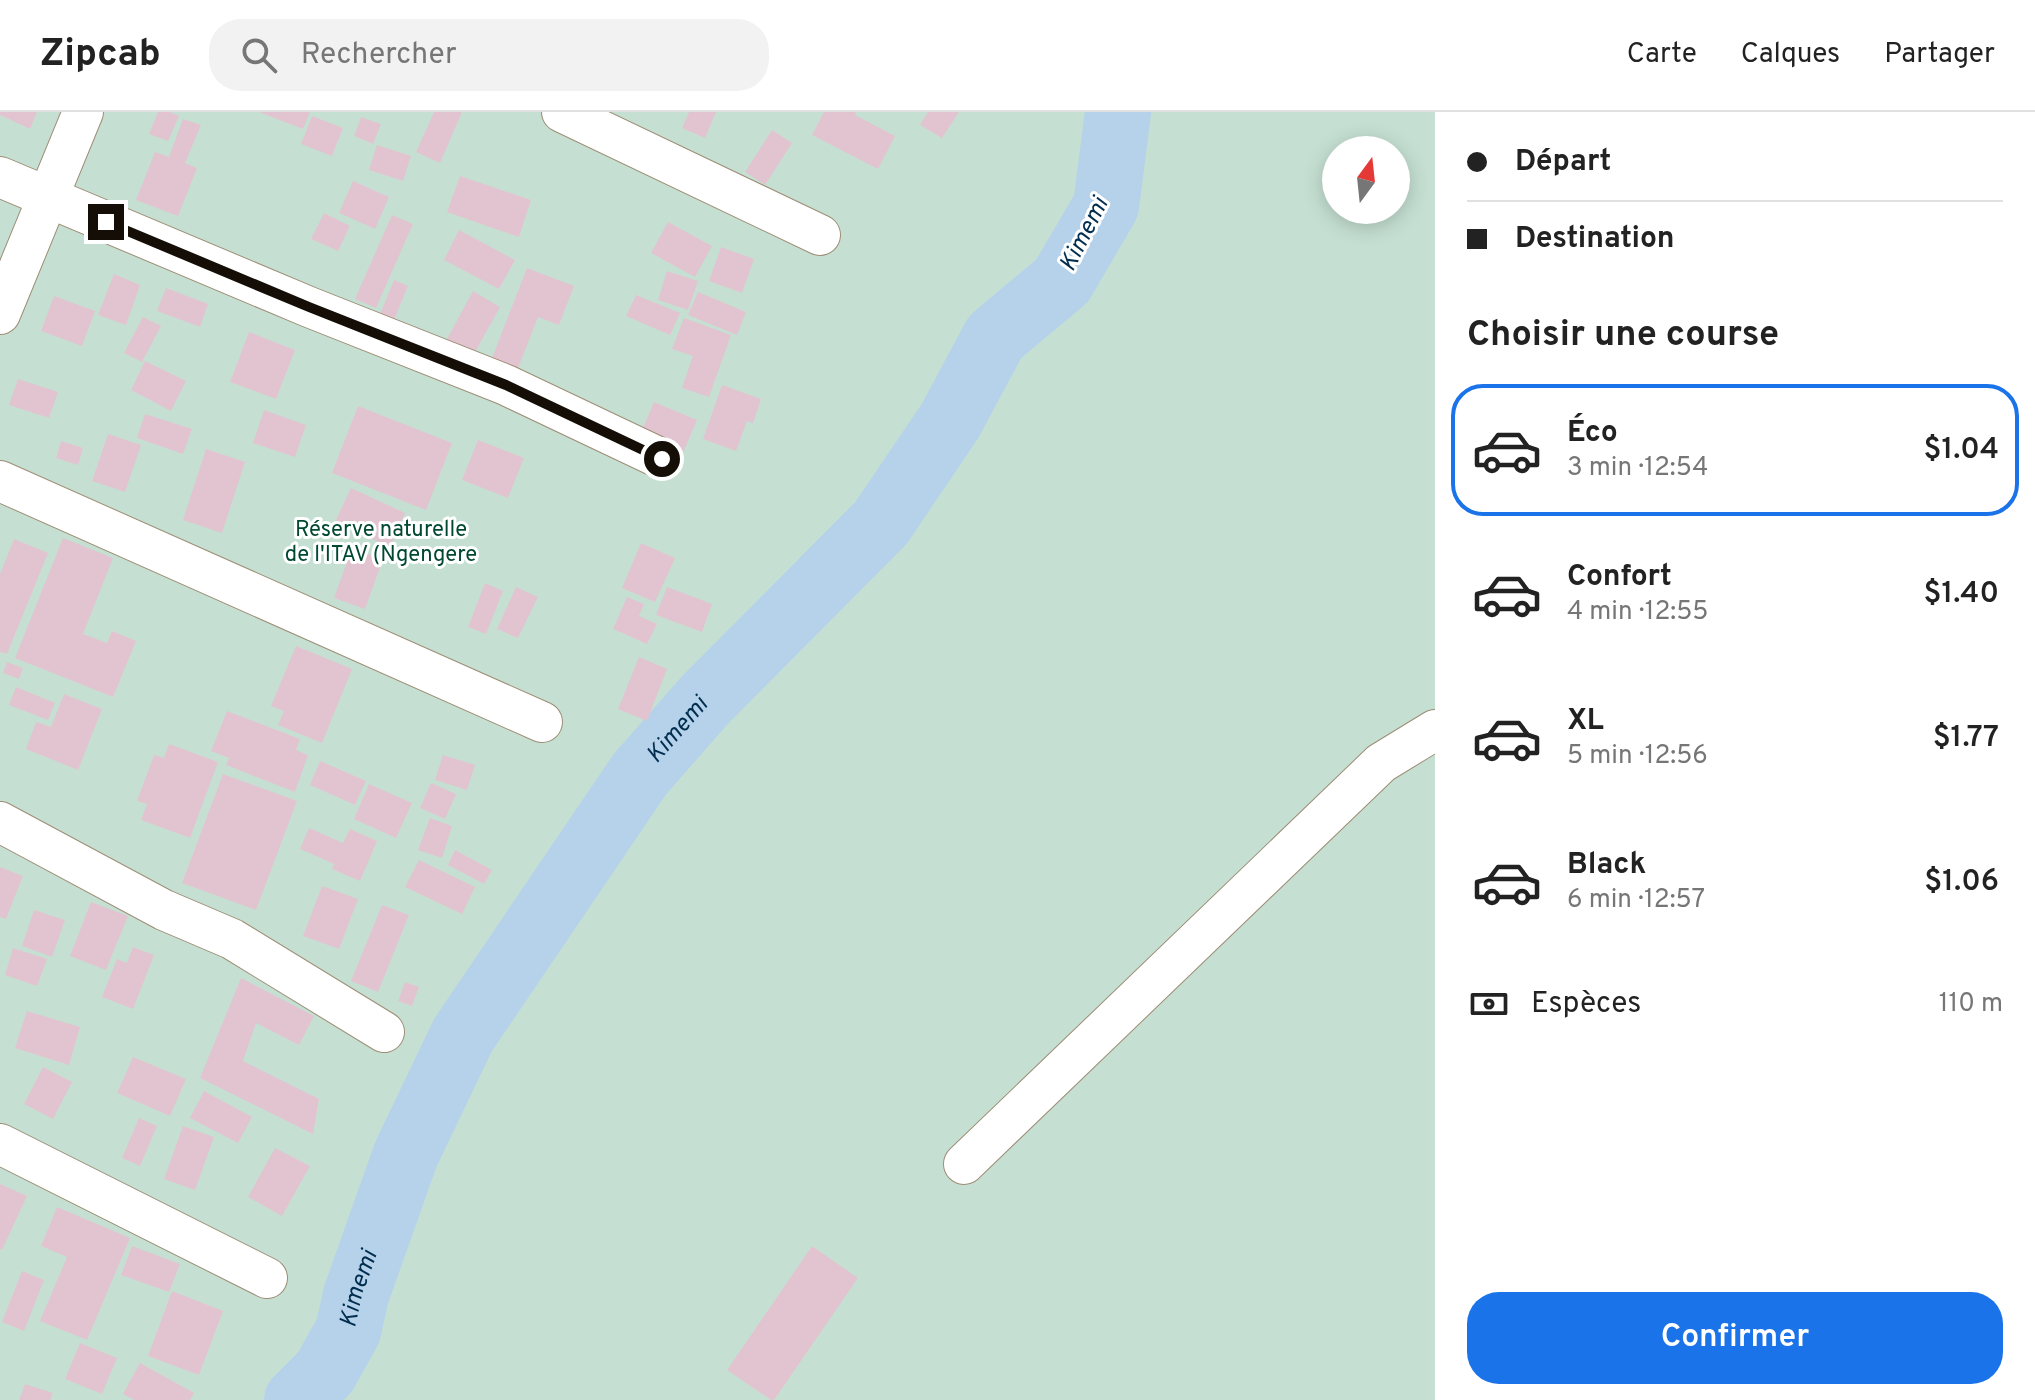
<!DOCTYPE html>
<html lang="fr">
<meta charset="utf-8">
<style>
:root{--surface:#fff;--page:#f2f2f2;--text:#222;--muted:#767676;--line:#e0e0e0;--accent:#1a73e8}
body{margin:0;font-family:Overpass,sans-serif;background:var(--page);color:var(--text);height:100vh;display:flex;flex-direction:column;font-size:30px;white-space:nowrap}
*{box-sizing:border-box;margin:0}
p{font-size:26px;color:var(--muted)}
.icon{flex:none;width:44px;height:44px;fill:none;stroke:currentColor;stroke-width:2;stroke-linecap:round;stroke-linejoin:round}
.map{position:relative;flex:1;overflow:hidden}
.details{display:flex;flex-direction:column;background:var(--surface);width:600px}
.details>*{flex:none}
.guide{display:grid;align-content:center;height:176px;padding:0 32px;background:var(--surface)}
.needle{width:52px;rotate:15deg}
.fabs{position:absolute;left:1322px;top:24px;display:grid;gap:16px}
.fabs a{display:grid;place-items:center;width:88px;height:88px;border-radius:50%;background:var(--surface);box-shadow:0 4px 20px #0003;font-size:40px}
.end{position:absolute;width:36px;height:36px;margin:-18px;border:10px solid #140e06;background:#fff;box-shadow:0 0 0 4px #fff}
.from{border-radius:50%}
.guide b{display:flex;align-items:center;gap:28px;height:76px;font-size:30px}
.guide b+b{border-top:2px solid var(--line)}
.guide i{width:20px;height:20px;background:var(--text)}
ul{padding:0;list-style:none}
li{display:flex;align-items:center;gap:24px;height:132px;margin:0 16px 12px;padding:0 16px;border:4px solid transparent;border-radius:32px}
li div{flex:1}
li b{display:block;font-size:30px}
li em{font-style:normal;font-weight:600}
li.selected{border-color:var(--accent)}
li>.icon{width:72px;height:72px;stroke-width:1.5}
h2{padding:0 32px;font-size:36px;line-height:96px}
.pay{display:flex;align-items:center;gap:20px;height:88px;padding:0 32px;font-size:30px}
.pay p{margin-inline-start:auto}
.primary-button{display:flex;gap:16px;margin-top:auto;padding:16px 32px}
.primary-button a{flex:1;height:92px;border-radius:32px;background:var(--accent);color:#fff;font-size:32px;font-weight:600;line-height:92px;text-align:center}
header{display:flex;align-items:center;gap:48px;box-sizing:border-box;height:112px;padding:0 40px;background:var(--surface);border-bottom:2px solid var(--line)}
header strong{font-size:38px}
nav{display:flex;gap:44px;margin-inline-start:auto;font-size:28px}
.search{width:560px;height:72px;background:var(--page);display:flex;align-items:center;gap:20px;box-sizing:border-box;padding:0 28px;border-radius:32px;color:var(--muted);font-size:30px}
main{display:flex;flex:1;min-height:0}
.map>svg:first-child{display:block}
.green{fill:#c5e0d2;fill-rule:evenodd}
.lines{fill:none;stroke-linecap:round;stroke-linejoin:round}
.river{stroke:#b6d1ea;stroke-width:66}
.building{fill:#e2c4d1}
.street-casing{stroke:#9e8d76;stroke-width:42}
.street{stroke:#fff;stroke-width:40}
.route{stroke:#140e06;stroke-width:10}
.labels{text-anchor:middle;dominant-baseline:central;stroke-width:6;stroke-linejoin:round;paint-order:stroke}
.park-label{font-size:22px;fill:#004831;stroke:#fff}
.water-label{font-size:24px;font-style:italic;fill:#012e4f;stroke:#fff}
</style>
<header>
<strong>Zipcab</strong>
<div class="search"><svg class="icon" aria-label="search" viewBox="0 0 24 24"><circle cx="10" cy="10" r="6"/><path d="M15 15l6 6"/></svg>Rechercher</div>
<nav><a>Carte</a><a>Calques</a><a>Partager</a></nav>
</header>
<main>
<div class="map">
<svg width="1435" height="1288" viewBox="0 0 1435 1288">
<rect width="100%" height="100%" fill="#fbe8d0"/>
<path class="green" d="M0,0h1435v1288h-1435zM1336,38h60v60h-60z"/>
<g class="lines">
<path class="river" id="s1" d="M297,1288l28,-28 23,-41 8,-36 50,-141 57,-119 177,-261 65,-74 176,-177 69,-102 45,-84 67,-56 44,-75 12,-94"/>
</g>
<g class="building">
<polygon points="0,0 37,0 30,17 0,3"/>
<polygon points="158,0 170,0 179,4 168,29 149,22"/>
<polygon points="259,0 310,0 303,17"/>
<polygon points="434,0 462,0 440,51 416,40"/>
<polygon points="689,0 716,0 705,26 682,16"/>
<polygon points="824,0 856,0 855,3 895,24 878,57 812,23"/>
<polygon points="928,0 959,0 942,26 920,13"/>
<polygon points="312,4 343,16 332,44 301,32"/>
<polygon points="361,5 381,12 373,32 354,24"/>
<polygon points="183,7 201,13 185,51 197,56 178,104 136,88 155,40 169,45"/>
<polygon points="772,18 792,31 765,73 745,60"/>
<polygon points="377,33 411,44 403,69 369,58"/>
<polygon points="460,64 531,88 519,125 447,100"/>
<polygon points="353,69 389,85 375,117 339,101"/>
<polygon points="324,101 350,114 338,139 311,127"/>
<polygon points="392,103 413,112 376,196 355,187"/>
<polygon points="668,110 712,134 695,165 651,141"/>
<polygon points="459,118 515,148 499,177 444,148"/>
<polygon points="721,135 754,147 742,181 709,169"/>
<polygon points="527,156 574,174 559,213 538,205 518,256 492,246"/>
<polygon points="667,159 698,169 688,198 658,188"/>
<polygon points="114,162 140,173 126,213 98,203"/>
<polygon points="394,168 408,174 394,208 380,202"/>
<polygon points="166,176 208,192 200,215 157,199"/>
<polygon points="473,179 500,195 474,242 447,227"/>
<polygon points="698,180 746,200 737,223 688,203"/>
<polygon points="636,183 680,201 670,223 626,204"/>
<polygon points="54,184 95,199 82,234 41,219"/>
<polygon points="143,205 161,214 142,250 124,241"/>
<polygon points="684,206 731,223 709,285 682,276 693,244 672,237"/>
<polygon points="249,220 295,238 276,287 230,270"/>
<polygon points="145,249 186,269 171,299 131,278"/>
<polygon points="18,267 58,280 49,306 9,293"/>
<polygon points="722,273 761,287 753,311 747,309 736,339 703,327"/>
<polygon points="654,290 697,308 682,343 639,325"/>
<polygon points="358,294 452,331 426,398 332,361"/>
<polygon points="264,298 306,313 295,345 253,331"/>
<polygon points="145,302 192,317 183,342 137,326"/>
<polygon points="108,322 141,333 125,380 92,369"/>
<polygon points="478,328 524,346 508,386 462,368"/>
<polygon points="61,329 83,336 78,353 56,346"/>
<polygon points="206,337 245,350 222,421 183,408"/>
<polygon points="351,376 405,401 390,435 335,410"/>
<polygon points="63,426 113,446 83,522 107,531 112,519 136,529 113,585 15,546"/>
<polygon points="14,427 48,441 7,542 0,540 0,462"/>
<polygon points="641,431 675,446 655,490 622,476"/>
<polygon points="352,436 383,447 365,497 334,486"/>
<polygon points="485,471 503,479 486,522 468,515"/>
<polygon points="516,475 538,485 518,526 497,517"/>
<polygon points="667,475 712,492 702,520 656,503"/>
<polygon points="627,485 644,492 639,504 657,512 647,532 613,517"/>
<polygon points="296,534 352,557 322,631 278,613 284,599 271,594"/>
<polygon points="639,545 667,557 647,609 618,597"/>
<polygon points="7,550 23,556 19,567 3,561"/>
<polygon points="16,575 55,591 48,608 9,593"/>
<polygon points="64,582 102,597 78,658 26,637 36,610 51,615"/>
<polygon points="227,599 300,627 296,638 308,643 295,680 226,653 229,646 211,639"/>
<polygon points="169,632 218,650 190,726 141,708 147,692 137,689 154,643 164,646"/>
<polygon points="443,643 475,653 467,678 435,668"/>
<polygon points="320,649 366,669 355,693 310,673"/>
<polygon points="223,662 297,689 256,798 182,771"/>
<polygon points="431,671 456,682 445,707 420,696"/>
<polygon points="369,672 412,691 396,726 354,707"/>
<polygon points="430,706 452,714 442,746 418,738"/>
<polygon points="309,716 343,731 350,717 377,729 360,769 332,757 334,752 300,737"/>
<polygon points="455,738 492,758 484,772 448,753"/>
<polygon points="419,748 475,775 462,802 405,775"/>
<polygon points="0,755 23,764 6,807 0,805"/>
<polygon points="322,774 358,787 339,837 303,824"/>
<polygon points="91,790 128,804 106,858 70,844"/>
<polygon points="382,793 409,803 378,880 351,869"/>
<polygon points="34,798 65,808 52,845 22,834"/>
<polygon points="133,835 154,843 133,897 102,885 117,847 127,851"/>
<polygon points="13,836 47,847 37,874 5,863"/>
<polygon points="241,866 314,904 299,933 256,911 243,949 319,987 313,1022 200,966"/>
<polygon points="405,870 419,875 412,894 398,889"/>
<polygon points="27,899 80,915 69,953 15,936"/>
<polygon points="133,945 186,967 170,1004 117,981"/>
<polygon points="43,955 72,970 53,1007 24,992"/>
<polygon points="204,979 252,1005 238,1031 190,1006"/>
<polygon points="139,1006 157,1014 140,1054 122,1046"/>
<polygon points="183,1014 214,1025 195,1078 164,1067"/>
<polygon points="275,1036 310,1054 282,1104 248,1085"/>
<polygon points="0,1072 27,1084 2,1138 0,1137"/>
<polygon points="57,1095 130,1126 87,1228 40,1209 67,1145 41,1134"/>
<polygon points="132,1134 180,1152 169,1180 121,1163"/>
<polygon points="812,1134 858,1166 774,1288 771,1288 727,1258"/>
<polygon points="22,1159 44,1168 24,1219 2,1210"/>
<polygon points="172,1179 223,1199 199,1263 148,1244"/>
<polygon points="80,1231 117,1246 102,1282 65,1267"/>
<polygon points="140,1251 194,1281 190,1288 134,1288 123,1282"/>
<polygon points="25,1272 53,1281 50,1288 19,1288"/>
</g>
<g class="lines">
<g class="street-casing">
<g id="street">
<polyline points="562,0 820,123"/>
<polyline points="0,65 309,195 506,273 662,347"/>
<polyline points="0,202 83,0"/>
<polyline points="0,369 542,610"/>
<polyline points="0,710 164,798 232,827 384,920"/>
<polyline points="0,1032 267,1166"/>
<polyline points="964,1052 1381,651 1435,618"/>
</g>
</g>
<use href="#street" class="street"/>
</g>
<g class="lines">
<polyline class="route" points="106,110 309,195 506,273 662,347"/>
</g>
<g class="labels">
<g class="park-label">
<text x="381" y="418">Réserve naturelle<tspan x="381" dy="25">de l'ITAV (Ngengere</tspan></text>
</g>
<g class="water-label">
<text transform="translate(1085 123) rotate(-63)">Kimemi</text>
<text stroke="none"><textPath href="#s1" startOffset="778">Kimemi</textPath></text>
<text stroke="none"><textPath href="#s1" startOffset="130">Kimemi</textPath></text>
</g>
</g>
</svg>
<div class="fabs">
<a><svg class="needle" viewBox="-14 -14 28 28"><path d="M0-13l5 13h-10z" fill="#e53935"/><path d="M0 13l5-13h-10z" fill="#767676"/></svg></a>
</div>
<i class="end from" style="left:662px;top:347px"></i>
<i class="end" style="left:106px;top:110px"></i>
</div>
<section class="details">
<div class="guide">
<b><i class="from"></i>Départ</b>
<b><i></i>Destination</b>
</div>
<h2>Choisir une course</h2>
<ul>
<li class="selected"><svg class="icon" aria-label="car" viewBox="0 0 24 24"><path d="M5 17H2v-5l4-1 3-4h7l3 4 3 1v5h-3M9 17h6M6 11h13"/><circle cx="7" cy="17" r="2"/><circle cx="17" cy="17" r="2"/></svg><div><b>Éco</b><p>3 min · 12:54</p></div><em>$1.04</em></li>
<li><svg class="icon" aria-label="car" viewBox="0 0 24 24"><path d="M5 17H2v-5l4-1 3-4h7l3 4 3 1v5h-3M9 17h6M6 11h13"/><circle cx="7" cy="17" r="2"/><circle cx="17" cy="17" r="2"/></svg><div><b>Confort</b><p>4 min · 12:55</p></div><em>$1.40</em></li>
<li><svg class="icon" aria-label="car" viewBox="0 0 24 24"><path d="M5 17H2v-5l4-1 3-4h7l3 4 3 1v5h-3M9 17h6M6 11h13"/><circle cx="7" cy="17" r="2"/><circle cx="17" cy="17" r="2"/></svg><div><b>XL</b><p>5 min · 12:56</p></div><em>$1.77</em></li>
<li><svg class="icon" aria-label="car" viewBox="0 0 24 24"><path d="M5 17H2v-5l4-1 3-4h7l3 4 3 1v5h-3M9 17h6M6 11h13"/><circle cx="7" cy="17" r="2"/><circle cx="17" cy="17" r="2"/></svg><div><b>Black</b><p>6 min · 12:57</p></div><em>$1.06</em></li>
</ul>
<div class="pay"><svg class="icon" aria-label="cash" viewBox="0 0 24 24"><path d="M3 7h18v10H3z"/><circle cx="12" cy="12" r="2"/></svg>Espèces<p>110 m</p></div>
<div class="primary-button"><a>Confirmer</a></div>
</section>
</main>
